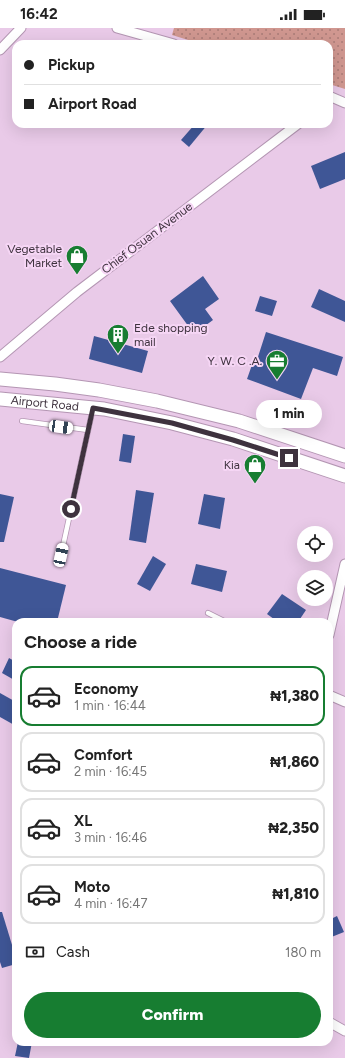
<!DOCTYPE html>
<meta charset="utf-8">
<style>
:root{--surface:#fff;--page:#f6f6f6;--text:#222;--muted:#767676;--line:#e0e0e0;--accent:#177d31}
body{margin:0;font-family:Figtree,sans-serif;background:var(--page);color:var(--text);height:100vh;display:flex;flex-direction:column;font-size:15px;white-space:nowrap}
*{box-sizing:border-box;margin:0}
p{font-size:13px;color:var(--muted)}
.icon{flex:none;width:22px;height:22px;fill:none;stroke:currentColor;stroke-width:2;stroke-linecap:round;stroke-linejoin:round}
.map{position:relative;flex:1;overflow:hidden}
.details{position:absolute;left:12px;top:590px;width:321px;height:428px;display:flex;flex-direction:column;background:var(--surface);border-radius:12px;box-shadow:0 4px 16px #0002}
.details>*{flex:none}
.top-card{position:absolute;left:12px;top:12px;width:321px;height:88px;border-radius:12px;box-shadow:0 4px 16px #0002;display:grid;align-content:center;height:88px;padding:0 12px;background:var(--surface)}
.controls{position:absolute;left:297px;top:498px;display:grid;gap:8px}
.controls a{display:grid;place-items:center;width:36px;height:36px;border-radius:50%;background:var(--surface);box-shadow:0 4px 16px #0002;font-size:20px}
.end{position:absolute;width:18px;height:18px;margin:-9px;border:5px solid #3e323e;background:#fff;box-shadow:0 0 0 2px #fff}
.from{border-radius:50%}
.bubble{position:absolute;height:28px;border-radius:14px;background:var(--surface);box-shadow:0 4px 16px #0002;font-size:13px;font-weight:800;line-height:28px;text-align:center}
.car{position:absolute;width:12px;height:24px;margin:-12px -6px;border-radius:5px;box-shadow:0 0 3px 1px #0007;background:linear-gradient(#fff 24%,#345 0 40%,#fff 0 76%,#345 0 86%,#fff 0)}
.top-card b{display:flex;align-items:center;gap:14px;height:38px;font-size:15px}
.top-card b+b{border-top:1px solid var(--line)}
.top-card i{width:10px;height:10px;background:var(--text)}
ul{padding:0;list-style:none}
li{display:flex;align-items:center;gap:12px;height:60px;margin:0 8px 6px;padding:0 4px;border:2px solid var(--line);border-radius:12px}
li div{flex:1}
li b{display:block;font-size:15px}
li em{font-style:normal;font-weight:800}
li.active{border-color:var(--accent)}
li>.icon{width:36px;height:36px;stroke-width:1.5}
h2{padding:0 12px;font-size:18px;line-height:48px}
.pay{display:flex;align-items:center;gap:10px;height:44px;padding:0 12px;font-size:15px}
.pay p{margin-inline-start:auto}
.action{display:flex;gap:8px;margin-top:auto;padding:8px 12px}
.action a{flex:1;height:46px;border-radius:24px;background:var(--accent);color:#fff;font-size:16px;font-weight:800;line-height:46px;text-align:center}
.status{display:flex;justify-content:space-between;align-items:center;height:28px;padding:0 20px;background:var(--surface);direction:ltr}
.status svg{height:11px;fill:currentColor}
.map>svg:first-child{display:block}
.grass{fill:url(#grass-dots)}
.building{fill:#3f5696}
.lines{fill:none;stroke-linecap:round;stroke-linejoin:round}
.service-casing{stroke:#b496b3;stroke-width:6}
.minor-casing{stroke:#b496b3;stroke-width:11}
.secondary-casing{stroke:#b496b3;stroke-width:15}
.service{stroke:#fff;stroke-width:4.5}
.minor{stroke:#fff;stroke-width:9}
.secondary{stroke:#fff;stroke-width:13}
.route{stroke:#3e323e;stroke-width:5}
.labels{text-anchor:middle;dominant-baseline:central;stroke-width:4;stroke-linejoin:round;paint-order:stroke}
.street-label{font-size:12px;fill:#3e323e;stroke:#f6d6f5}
.poi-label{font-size:12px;fill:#3e323e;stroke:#f6d6f5;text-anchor:end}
</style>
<div class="status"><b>16:42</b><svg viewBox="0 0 49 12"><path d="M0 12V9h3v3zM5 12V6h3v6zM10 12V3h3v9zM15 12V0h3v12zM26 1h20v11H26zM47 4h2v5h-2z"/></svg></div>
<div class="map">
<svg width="345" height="1030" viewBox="0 0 345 1030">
<defs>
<pattern id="grass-dots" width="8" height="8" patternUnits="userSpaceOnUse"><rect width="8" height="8" fill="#d09790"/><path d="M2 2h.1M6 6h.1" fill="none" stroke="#aa7c77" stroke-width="1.8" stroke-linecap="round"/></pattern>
</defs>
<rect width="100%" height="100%" fill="#e9cae8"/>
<polygon class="grass" points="174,0 345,0 345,61 329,56 329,16 201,16 172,7"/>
<g class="building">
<polygon points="195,96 208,96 189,119 181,112"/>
<polygon points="345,124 345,151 320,161 311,138"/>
<polygon points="203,248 219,271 205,281 213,292 194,306 170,273"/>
<polygon points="319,261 345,273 345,294 311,279"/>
<polygon points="260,268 277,273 272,288 255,283"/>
<polygon points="266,304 343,329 337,348 313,340 301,371 247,351 253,334 256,335"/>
<polygon points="94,308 148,323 142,345 89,331"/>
<polygon points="123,406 135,408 131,435 119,433"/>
<polygon points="136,462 154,465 146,515 129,512"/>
<polygon points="0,466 14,469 4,514 0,514"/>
<polygon points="204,466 225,470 220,501 198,496"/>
<polygon points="153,528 166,536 150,563 137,556"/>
<polygon points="196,536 227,543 222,564 191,556"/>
<polygon points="0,540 66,557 57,594 18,594 0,589"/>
<polygon points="282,566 306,582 298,594 278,594 267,586"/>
<polygon points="9,630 16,634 16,653 2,645"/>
<polygon points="0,665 16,674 16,698 0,689"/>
<polygon points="0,884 2,884 16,930 16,936 2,940 0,934"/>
<polygon points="337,888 344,904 329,910 329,892"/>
<polygon points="18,1014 32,1014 29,1030 15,1028"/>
</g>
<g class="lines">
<g class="service-casing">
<g id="service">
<polyline points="22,393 88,402"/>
<polyline points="61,527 93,380"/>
<polyline points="208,585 226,594"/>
</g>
</g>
<g class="minor-casing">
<g id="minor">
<polyline points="117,0 174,16"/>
<polyline points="0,22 21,0"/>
<polyline points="329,68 345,75"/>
<polyline points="0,329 77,264 298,96"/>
<polyline points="329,607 345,536"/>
<polyline points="329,667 345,674"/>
<polyline points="329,994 345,1003"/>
</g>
</g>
<g class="secondary-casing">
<g id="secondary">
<polyline points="0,351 55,356 99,362 157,373 239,393 345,428"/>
<path id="s1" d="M0,371l104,10 68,14 61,16 112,37"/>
</g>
</g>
<use href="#service" class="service"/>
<use href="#minor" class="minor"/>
<use href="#secondary" class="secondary"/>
</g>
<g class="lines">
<polyline class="route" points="71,481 93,380 104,382 172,395 233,412 289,430"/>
</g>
<defs>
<g id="shop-pin" transform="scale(1.15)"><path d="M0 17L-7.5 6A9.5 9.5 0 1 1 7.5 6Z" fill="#177d31" stroke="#f6d6f5"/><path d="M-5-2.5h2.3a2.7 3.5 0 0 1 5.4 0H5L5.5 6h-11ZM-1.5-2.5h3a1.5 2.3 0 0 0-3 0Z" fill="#fff"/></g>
<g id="building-pin" transform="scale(1.15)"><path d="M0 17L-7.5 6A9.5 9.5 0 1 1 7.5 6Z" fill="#177d31" stroke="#f6d6f5"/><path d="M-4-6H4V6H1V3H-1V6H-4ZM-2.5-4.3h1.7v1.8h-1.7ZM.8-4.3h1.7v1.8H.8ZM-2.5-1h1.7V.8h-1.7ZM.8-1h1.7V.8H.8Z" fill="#fff"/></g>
<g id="office-pin" transform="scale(1.15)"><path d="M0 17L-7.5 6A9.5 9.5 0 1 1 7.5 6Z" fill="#177d31" stroke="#f6d6f5"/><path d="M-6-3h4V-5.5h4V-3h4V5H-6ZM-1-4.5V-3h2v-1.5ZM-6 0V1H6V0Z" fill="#fff"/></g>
</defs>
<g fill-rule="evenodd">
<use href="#shop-pin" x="77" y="228"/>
<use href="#building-pin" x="118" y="307"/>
<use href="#office-pin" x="277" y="333"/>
<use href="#shop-pin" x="255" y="437"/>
</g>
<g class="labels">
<g class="street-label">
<text transform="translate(147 210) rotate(-37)">Chief Osuan Avenue</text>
<text stroke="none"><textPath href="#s1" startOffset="45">Airport Road</textPath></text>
</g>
<g class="poi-label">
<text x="62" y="221">Vegetable<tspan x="62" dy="14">Market</tspan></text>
<text x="134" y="300" text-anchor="start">Ede shopping<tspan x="134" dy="14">mail</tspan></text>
<text x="262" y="333">Y. W. C .A.</text>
<text x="240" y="437">Kia</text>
</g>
</g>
</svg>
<div class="controls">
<a><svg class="icon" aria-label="locate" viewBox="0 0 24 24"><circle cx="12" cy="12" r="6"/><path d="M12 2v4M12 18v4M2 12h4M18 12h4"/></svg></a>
<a><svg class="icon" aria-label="layers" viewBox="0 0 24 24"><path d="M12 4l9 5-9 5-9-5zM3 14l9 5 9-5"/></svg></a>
</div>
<i class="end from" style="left:71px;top:481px"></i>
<i class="end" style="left:289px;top:430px"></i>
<div class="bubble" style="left:256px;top:372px;width:66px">1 min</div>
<i class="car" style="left:61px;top:399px;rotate:98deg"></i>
<i class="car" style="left:61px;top:527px;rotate:12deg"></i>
<div class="top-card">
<b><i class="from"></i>Pickup</b>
<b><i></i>Airport Road</b>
</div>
<section class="details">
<h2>Choose a ride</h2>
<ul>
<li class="active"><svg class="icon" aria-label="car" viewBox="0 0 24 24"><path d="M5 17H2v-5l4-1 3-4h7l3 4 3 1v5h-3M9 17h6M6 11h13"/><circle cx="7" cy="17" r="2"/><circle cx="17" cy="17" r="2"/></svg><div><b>Economy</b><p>1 min · 16:44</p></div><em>₦1,380</em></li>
<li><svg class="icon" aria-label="car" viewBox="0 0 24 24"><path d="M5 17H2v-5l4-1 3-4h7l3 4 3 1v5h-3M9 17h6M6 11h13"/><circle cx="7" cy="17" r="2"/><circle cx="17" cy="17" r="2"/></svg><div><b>Comfort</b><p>2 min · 16:45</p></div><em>₦1,860</em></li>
<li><svg class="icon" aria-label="car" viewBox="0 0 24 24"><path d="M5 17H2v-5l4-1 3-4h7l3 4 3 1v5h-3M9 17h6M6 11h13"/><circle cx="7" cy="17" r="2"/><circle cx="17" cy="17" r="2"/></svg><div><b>XL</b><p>3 min · 16:46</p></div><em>₦2,350</em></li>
<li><svg class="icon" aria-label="car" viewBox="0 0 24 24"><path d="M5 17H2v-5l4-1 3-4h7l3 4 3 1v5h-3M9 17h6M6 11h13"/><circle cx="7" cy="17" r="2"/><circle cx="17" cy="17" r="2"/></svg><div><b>Moto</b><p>4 min · 16:47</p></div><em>₦1,810</em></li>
</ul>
<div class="pay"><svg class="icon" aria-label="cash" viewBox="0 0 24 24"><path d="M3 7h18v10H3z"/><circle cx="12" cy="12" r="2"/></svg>Cash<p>180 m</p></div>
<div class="action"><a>Confirm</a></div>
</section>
</div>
